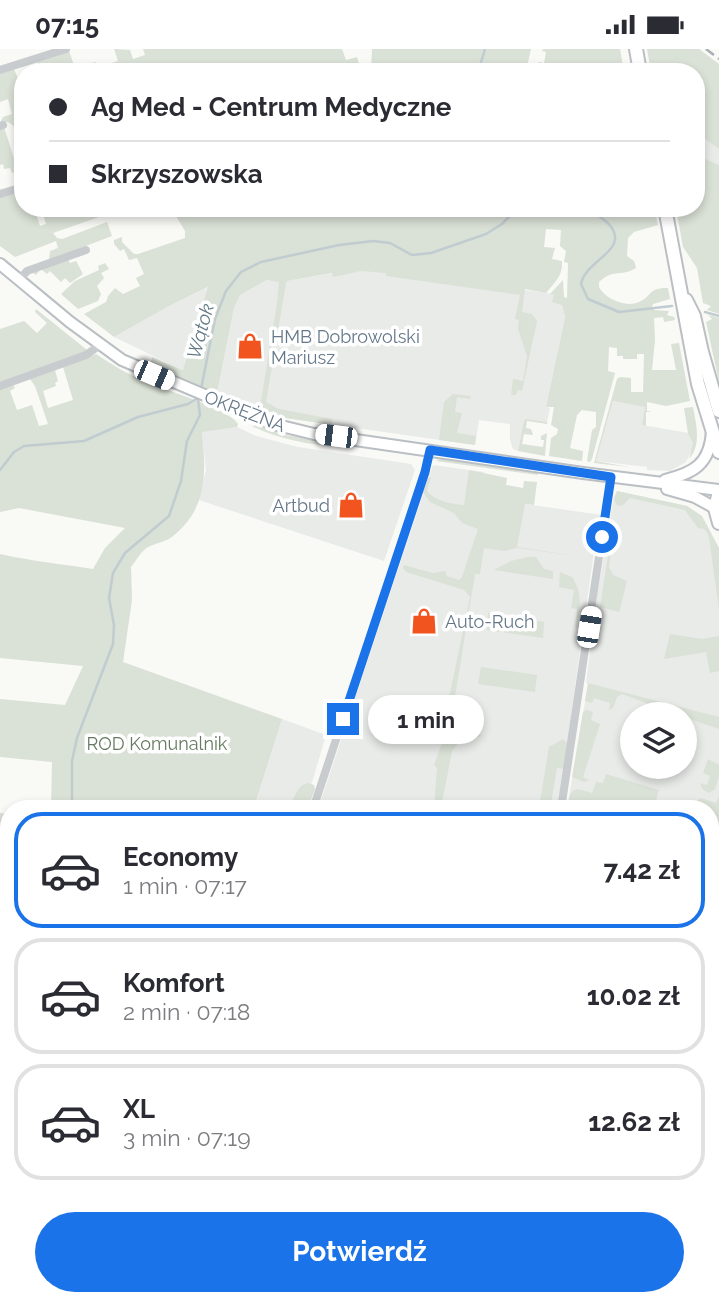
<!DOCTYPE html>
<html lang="pl">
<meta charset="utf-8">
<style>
:root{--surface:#fff;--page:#f2f2f3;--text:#2b2b33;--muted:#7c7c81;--line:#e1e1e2;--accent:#1a73e8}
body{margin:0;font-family:Raleway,sans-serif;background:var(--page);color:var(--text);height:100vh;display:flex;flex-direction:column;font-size:26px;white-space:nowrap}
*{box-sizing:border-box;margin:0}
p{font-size:23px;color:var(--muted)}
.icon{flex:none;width:38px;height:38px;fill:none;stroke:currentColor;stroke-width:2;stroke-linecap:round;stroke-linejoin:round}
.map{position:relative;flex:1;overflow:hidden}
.side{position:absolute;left:0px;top:751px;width:719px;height:506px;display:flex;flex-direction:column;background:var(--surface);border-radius:28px 28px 0 0;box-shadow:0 4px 10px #0003}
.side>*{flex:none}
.top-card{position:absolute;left:14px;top:14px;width:691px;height:154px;border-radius:28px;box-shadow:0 4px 10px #0003;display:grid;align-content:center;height:154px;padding:0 35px;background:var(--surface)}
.buttons{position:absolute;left:620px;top:653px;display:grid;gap:14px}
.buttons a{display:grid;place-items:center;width:77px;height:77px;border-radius:50%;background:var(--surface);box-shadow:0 4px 10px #0003;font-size:35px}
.end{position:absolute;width:32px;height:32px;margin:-16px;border:9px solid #1a73e8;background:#fff;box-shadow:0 0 0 4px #fff}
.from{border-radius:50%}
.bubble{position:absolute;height:49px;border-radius:24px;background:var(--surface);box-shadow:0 4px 10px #0003;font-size:23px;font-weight:700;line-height:49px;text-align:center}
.car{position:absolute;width:21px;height:42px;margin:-21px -10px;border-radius:9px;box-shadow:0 0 5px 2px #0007;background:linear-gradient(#fff 24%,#345 0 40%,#fff 0 76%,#345 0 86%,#fff 0)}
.top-card b{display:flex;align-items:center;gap:24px;height:66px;font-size:26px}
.top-card b+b{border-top:2px solid var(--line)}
.top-card i{width:18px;height:18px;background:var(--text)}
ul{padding:12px 0 0;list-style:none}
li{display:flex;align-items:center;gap:21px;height:116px;margin:0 14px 10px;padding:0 21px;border:4px solid var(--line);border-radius:28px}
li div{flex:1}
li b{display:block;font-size:26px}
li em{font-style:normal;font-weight:700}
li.on{border-color:var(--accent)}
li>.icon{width:63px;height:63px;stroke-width:1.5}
.primary-button{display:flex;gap:14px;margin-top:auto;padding:14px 35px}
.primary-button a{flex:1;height:80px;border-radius:42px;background:var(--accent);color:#fff;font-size:28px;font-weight:700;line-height:80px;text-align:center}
.status{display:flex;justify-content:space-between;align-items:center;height:49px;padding:0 35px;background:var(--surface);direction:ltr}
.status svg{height:19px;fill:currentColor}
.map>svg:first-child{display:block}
.built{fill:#e9ebe9;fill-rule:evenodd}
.green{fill:#dae1d6}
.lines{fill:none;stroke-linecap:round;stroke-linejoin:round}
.stream{stroke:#c1ccd1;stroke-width:2.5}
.secondary-casing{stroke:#babfc4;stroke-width:14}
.primary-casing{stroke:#bbbfc3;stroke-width:16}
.street{stroke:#c8cccf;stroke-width:8}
.secondary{stroke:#fff;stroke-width:10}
.primary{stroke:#fff;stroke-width:12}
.rail{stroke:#a8aeb4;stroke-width:2.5;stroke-dasharray:10 5;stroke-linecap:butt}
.route{stroke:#1a73e8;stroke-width:9}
.labels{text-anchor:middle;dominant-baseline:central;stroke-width:7;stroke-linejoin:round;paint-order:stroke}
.poi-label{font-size:18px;fill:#657889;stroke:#fff;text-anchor:start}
.street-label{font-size:18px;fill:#657889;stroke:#fff}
.park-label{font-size:18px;fill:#657a61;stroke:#fff}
.water-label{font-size:19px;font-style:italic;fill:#617a84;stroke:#fff}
</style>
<div class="status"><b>07:15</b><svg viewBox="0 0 49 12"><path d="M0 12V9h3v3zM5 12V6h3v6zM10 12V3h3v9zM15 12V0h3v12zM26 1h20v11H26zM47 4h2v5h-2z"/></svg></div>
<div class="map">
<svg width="719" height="1255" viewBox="0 0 719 1255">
<rect width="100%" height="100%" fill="#f9f9f6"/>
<g class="built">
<polygon points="697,80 719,92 719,116 697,106"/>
<polygon points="365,219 554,245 562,255 565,268 546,358 550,359 547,373 524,371 518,402 513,400 510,391 510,375 479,371 475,396 286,369 217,344 234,259 240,246 267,231 286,232"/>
<polygon points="209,238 183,321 114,288 169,257"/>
<polygon points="613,352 646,358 642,376 689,384 693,390 693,398 686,413 670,422 647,421 647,418 596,412"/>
<polygon points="237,378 256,387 298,398 411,415 415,421 384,512 199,451 206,421 202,382"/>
<polygon points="433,416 484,423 481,467 525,455 602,466 596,502 594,503 558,759 318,760"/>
<path d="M617,442l70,15 21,28 11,60v403l-9,-1v-187h-143l21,-125 -2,-1 11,-86 17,-101zM632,665h52v53h-52z"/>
<polygon points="282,670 326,686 314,727 303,759 254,760"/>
<polygon points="710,968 719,971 719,1210 713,1209 711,1223"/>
</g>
<g class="green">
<polygon points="114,0 130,1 133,10 145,6 143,0 342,0 346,11 357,8 361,21 355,23 39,23 37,13 69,2 75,19 95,13 101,17 118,12"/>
<polygon points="372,0 531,0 527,18 537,20 539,13 544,14 546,3 542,2 543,0 620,0 624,23 371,23"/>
<polygon points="647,0 699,0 719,15 719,100 697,84 696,23 651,23"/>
<polygon points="14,20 19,32 23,33 23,72 17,74 15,78 8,73 0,74 3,68 12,65 8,50 0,53 0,25"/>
<polygon points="4,78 18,122 12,124 10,119 4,120 3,115 0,116 0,79"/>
<polygon points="697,106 719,116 719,265 707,261 711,257 703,254 697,219 683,198 676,159 696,159"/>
<polygon points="23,141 23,159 34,159 40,177 46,175 41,159 65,159 67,163 78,159 103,159 105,166 53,184 57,189 62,190 107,173 112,187 49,211 50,202 58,199 56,192 15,208 0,197 0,148"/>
<path d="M193,159h461l4,17 -24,7 -6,6 -1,18 7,5 2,7c-14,9 -22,0 -37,14v5c6,12 27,21 40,15 14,-6 8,-14 29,-14l2,11 -17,5 -1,3 2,3 15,1 -2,4 7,2 1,3 -11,2 -1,-5 -9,1 1,22 -3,30h24l-5,-26 8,-1 11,58 -24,5 -19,-4v9l5,1h-6v14l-4,-1 3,-18 -32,-6 -17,60 33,6 -35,-4 23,-84 3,-2 11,1v14h12l1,-38h-7v5h-14v-3h-6v-8l-8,-1 -1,24 7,2 -23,86 -2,3 -3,-1 5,-31 4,-3v-15l-14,-2 -5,5 -7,33 13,3 -1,10 -33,-5 2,-18 6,-4 1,-5 -7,-4 3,-18h-8l19,-90 -3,-12 -10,-3 2,-7 -4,-1 13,-14 1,17 3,1 1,-35 -4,-1 2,-11 -6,-5 1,-16 -15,-1 -2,18 11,1 -3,11 10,2c1,15 -7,21 -16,32l-21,-4 -3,23 10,2 5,7 -15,70 -4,-1 -2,5h-5l2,-16 10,2 4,-25 -9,-27 1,-9 -4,-1 5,-24 -134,-19v-3l-25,-2 -28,6 -1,-4 -45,8 -1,2 -20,119 13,7 53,10v6l-46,-7 -26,-11 17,-104 2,-21 -12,-2 -27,15 -6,13 -17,85 -39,-16 -27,-14 1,-6 31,13 25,-83 -39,19 -55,31 -30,-23 22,-12 2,-6 7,-8 8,6 17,-8 -4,-8 8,-4 -7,-16 -8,2 -5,-11 -4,2 -6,-7v-4l8,-3v5l12,12h4l47,-16v-7l-9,-15z"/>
<polygon points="68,210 70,214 76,212 83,225 70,234 65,229 61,233 50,222 47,225 41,220 36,226 32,223"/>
<polygon points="105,214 109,220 101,224 104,229 97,237 101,245 98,252 78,260 61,245 75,232 99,221 98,217"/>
<polygon points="36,260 87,301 84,304 0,335 0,280 24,272 37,284 47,274 35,263"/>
<polygon points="708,266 719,269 719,333 706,273 712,270"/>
<path d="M96,305c15,10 31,20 48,27 19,9 85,27 94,43l-1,3 -35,5c4,40 6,76 -29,104 -7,6 -17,7 -25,11 -7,4 -12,14 -17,20l1,33 -9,62 159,57 -28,89h-203l1,-46 -52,-5v-58l65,6 18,-39 -83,-8v-104c30,7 62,10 93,15l12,-21 20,-20 -106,-20 -19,4v-123l13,-5 2,4 -5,3 7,19 15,-5 7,21 9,-2 -13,-38 -5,-7 25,-9 3,11 -3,2 1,3 -13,5 5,17 25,-8 -10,-33z"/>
<polygon points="453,345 471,347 470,350 457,348 455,363 462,364 457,384 476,387 475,396 439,391 444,353"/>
<path d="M693,358c3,17 9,38 -4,52l4,-16 -5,-10 -4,-25z"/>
<polygon points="526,370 547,373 547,375 527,372 526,379 531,380 533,386 524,385 522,395 543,398 544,391 541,391 541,387 547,384 545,407 518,402 524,371"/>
<path d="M257,376l28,10 51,9 2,3c-30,-3 -58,-7 -86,-21z"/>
<polygon points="442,409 537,422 538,426 436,412"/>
<path d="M469,421l38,8 -1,7 17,3 1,-7 13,1 -3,23 -9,-1 -8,43 66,10 -66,-9 -13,3 -20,-3 -4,26h-5l-22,135c10,4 15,19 29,27l-23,6 -7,9 -11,57h-7l3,-40 -3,-3 9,-25 -6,-2 13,-45 20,-96 -6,-7 -58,-18 -3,-4 1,-3 29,8 12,-2 2,5 12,4 3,-3 16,-48 -16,-6 -8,-10 -24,-11 -7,-10 5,-14 3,-1 -4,14c8,10 24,13 37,14z"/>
<polygon points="617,442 687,457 702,467 719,499 719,560 710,496 708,485 704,480 698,479 685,461 630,449 623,456 618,457 614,451"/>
<polygon points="609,500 611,500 609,518 613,526 627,532 619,563 600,558"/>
<polygon points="527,508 536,508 544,520 553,522 553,530 494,521 511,512"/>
<path d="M560,523l12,5c11,16 8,32 5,50h-2l2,-18 -6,-1 3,-18 -15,-3z"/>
<polygon points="488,564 544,573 543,589 487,581"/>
<polygon points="670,585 702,590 719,587 719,622 710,624 706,603 664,610"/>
<polygon points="481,618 537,626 535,643 478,635"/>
<polygon points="588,634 719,668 719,680 684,668 684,665 675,665 622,645 617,648 613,659 609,661 610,654 594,649 592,654 585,652"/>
<polygon points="587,661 593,663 591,671 600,675 583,728 589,731 584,733 572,728 583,663"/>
<polygon points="563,690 567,694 564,720 557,719 551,755 540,753 549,698"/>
<polygon points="708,710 719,716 719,727 715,740 709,744 702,740 700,734 707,736 710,727 703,724"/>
<path d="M606,725l53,16 -5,17 3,1h-90c4,-21 5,-21 25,-15l4,-11 7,1z"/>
<path d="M308,734l6,2 1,4 -7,19h-22c10,-6 8,-22 22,-25z"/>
<polygon points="719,747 719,783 711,808 710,760 699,759 700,756 693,754 701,749 716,754"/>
<polygon points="0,764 9,765 9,829 0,828"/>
<polygon points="0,863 9,863 9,914 0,913"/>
<polygon points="0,918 9,919 9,957 0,956"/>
<polygon points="0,961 9,962 9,1001 0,1000"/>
<polygon points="0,1006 9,1007 9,1075 0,1074"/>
<polygon points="0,1158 9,1158 9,1207 0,1206"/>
<polygon points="714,1209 719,1210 719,1247 709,1248 707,1255 375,1255 376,1252 403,1249 412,1252 413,1248 710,1248 711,1223"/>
<polygon points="0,1213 9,1214 9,1248 11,1249 0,1249"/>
<polygon points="16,1248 154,1248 152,1255 15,1255"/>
<polygon points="161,1248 360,1248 357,1255 159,1255"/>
</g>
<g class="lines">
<g class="stream">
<polyline points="478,23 485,0"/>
<path d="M590,159c6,8 17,12 22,20 15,23 -27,33 -31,56l7,15 31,13 53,-6"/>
<polyline points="705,263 719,267"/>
<polyline points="201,340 215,270 226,242 241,223 261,213 339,196 373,192 390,194 412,206 431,204 486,185 502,175 518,159"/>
<polyline points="0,421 14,403 24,397 84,392 138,368 188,355 198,349 199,346"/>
<polyline points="72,760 72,712 77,689 113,595 114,576 109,549 113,524 125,504 169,467 181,432 187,392 200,366 198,350"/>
<polyline points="19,1255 20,1248"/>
</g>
<g class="secondary-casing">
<g id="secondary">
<polyline points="0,215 70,273 122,311 273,375 314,385 583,424 719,441"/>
<path d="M665,431c29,-7 45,-16 47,-49"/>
<polyline points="667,440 695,448 715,459"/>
</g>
</g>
<g class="primary-casing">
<g id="primary">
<polyline points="636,0 640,23"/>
<polyline points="665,159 698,335 719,403"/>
<polyline points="686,251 694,267 702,303 719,362"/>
<polyline points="719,443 715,459 719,474"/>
</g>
</g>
<g class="street">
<polyline points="0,21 66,0"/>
<polyline points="365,23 367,22"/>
<polyline points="0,77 3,76"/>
<polyline points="0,145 23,138"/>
<polyline points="19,231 27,222 86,201"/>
<polyline points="0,337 86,306 100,296"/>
<polyline points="313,760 425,423 430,401"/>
<polyline points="561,760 611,428"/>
<polyline points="13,1255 13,1248"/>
<polyline points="155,1255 157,1248"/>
</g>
<use href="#secondary" class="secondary"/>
<use href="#primary" class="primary"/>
<polyline class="rail" points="706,0 719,10"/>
</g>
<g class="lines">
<polyline class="route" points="343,670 425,423 430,401 611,428 602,488"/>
</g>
<defs>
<g id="shop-bare" transform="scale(2.1)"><path d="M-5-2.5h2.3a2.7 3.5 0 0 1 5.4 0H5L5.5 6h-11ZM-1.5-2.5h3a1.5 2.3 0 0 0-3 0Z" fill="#f1541e" stroke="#fff" stroke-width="2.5" paint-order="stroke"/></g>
</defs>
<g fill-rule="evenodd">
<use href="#shop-bare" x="250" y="297"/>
<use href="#shop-bare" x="351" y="456"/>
<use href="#shop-bare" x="424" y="572"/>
</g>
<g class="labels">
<g class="poi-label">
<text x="271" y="287">HMB Dobrowolski<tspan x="271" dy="21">Mariusz</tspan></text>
<text x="330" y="456" text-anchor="end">Artbud</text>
<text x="445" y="572">Auto-Ruch</text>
</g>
<g class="street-label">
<text transform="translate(245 362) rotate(21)">OKRĘŻNA</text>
</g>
<g class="park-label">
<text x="157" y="694">ROD Komunalnik</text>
</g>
<g class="water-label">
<text transform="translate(200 282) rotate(-75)">Wątok</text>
</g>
</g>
</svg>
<div class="buttons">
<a><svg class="icon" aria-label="layers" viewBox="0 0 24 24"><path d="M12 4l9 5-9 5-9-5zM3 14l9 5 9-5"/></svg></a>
</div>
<i class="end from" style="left:602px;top:488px"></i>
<i class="end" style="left:343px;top:670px"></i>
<div class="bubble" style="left:368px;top:646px;width:116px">1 min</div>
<i class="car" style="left:154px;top:326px;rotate:113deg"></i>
<i class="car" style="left:336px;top:387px;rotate:277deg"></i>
<i class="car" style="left:589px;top:578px;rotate:9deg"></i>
<div class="top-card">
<b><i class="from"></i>Ag Med - Centrum Medyczne</b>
<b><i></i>Skrzyszowska</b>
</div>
<section class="side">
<ul>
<li class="on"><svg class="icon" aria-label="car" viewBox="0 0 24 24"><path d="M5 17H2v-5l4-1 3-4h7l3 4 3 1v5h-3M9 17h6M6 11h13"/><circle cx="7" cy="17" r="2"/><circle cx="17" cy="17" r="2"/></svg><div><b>Economy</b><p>1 min · 07:17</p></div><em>7.42 zł</em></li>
<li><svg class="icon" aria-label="car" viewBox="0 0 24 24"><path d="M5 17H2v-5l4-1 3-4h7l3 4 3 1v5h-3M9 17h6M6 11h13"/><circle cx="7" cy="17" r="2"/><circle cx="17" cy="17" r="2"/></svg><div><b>Komfort</b><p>2 min · 07:18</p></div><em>10.02 zł</em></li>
<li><svg class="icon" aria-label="car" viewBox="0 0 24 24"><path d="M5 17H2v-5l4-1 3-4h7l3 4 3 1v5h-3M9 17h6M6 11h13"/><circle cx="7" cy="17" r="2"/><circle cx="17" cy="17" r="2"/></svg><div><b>XL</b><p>3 min · 07:19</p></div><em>12.62 zł</em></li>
</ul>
<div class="primary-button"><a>Potwierdź</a></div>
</section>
</div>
